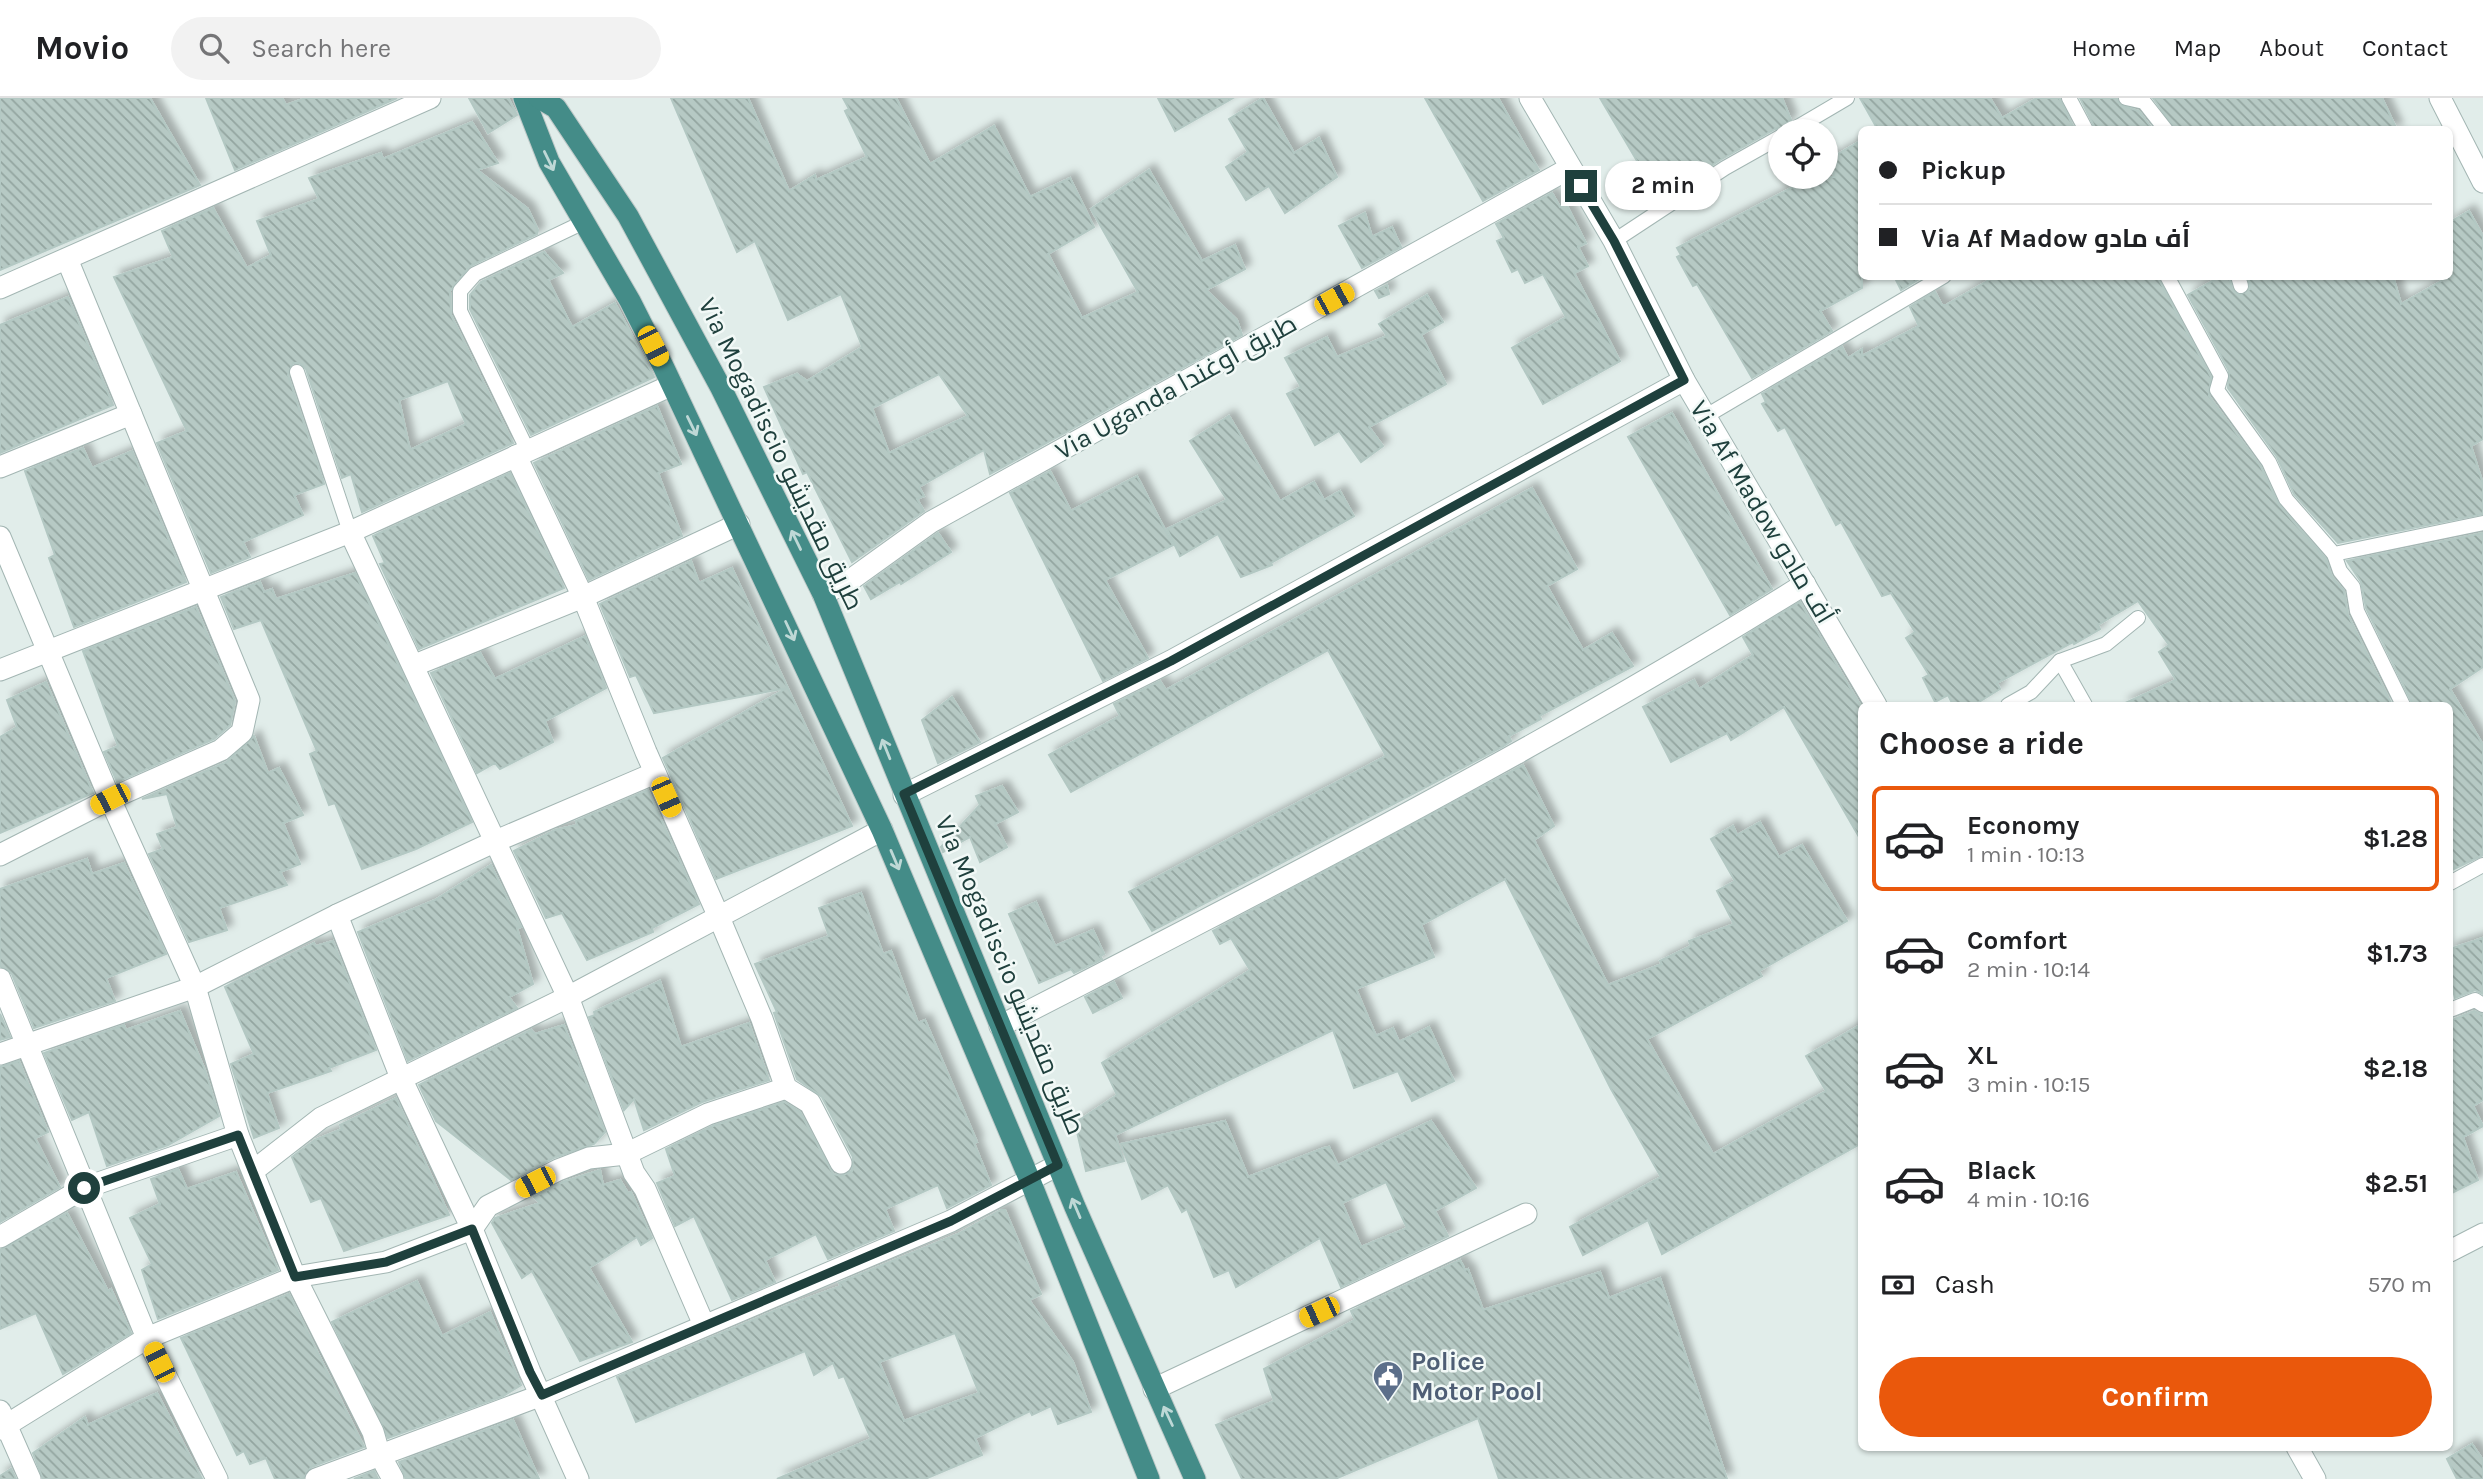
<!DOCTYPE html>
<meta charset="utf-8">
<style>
:root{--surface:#fff;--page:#f2f2f2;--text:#202124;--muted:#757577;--line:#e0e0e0;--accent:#ea580c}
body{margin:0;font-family:Karla,Cairo,sans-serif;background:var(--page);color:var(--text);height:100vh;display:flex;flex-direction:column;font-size:26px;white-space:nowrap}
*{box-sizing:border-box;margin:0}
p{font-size:23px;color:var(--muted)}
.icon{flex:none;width:38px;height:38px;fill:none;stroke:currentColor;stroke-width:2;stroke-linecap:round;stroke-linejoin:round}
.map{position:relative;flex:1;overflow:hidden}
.drawer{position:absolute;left:1858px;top:604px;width:595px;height:749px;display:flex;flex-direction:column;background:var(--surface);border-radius:10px;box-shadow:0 2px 5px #0004}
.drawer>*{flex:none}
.guide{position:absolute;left:1858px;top:28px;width:595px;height:154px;border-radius:10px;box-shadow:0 2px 5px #0004;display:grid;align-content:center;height:154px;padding:0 21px;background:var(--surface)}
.tools{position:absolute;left:1768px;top:21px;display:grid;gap:14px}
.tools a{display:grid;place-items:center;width:70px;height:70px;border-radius:50%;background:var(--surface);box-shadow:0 2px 5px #0004;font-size:35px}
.end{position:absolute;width:32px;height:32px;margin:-16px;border:9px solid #1f403d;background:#fff;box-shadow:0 0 0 4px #fff}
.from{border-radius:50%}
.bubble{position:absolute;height:49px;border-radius:24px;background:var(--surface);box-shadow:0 2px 5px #0004;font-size:23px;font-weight:700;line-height:49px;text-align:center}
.car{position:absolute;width:21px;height:42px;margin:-21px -10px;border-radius:9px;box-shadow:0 0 5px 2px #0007;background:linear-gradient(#f5c518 24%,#345 0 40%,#f5c518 0 76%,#345 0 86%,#f5c518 0)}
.guide b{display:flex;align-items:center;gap:24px;height:66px;font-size:26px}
.guide b+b{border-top:2px solid var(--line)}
.guide i{width:18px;height:18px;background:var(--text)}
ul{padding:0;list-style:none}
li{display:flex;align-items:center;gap:21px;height:105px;margin:0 14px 10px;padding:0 7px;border:4px solid transparent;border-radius:10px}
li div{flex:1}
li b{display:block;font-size:26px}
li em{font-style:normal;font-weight:700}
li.on{border-color:var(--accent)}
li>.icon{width:63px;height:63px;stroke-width:1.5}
h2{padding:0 21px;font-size:32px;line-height:84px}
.pay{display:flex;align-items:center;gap:18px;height:77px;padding:0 21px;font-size:26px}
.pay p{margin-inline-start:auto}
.action{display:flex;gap:14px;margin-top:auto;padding:14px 21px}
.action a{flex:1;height:80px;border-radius:42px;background:var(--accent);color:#fff;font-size:28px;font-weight:700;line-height:80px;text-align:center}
header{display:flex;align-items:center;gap:42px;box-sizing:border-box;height:98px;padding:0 35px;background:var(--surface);border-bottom:2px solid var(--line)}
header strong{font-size:33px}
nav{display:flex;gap:38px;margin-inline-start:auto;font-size:24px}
.search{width:490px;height:63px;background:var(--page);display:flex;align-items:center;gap:18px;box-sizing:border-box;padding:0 24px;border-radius:38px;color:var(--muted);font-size:26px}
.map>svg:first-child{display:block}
.building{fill:url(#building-back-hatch);stroke:#b3c8c3;stroke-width:2;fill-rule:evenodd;filter:url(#shadow)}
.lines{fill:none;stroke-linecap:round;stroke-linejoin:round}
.service-casing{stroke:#a3b6b3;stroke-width:16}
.minor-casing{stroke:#a3b6b3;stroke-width:23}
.tertiary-casing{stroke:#a3b6b3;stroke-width:23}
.trunk-casing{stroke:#c0cac9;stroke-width:23}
.service{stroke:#fff;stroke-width:14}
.minor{stroke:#fff;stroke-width:21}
.tertiary{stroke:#fff;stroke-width:21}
.trunk{stroke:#448c88;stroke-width:21}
.oneway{stroke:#bed8d6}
.route{stroke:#1f403d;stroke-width:9}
.labels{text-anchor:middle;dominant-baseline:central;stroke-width:5;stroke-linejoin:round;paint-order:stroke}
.street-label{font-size:26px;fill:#1f403d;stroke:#f2f9f7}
.service-label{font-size:26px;font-weight:bold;fill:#4e5e75;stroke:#f2f9f7;text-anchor:start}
</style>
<header>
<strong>Movio</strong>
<div class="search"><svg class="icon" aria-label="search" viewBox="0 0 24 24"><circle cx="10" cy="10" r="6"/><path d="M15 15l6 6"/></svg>Search here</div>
<nav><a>Home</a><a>Map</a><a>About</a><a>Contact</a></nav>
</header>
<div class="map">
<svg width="2483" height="1381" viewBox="0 0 2483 1381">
<defs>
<pattern id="building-back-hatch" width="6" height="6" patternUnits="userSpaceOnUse" patternTransform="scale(1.75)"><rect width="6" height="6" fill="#b6c9c4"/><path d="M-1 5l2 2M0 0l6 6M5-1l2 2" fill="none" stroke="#93a5a0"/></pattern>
<filter id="shadow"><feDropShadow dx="6" dy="-6" stdDeviation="3.5" flood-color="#0004"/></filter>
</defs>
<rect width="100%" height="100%" fill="#e1edea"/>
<g class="building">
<polygon points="0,0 150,0 200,87 0,172"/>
<polygon points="206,0 282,0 286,7 306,0 397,0 235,72"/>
<polygon points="469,0 508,0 517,17 488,35"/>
<path d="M671,0h77l41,93 26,-16 1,5 51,-23 -22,-46 4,-2 -6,-11h53l34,66 64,-38 36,71 40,-19 24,49 -46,27 34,64 56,-26 -47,-83 58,-39 53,91 33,-16 10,24 -39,21 31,30 5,15 -252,139 -6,-24 -65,37 5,9 -7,3 7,12 -72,51 -45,-90 -4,2 -39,-87 33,-13 10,7 55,-34 -2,-6 -19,-47 -53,26 -33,-79 -18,11zM939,276l29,42 -79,37 -17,-45z"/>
<polygon points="1158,0 1233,0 1175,33"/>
<polygon points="1263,0 1294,55 1319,40 1337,79 1285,115 1269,88 1246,102 1226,69 1248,54 1229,21"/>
<polygon points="1425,0 1498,0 1539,72 1483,103"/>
<polygon points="1600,0 1782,0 1791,22 1782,30 1775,31 1720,62 1653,106 1647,95 1643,97 1629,74 1640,68"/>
<polygon points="1860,0 1990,0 2002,20 2037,0 2059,0 2075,32 1878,32"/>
<polygon points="2080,0 2117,0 2120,7 2139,13 2153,32 2096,32"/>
<polygon points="2153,0 2382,0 2397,32 2176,32"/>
<path d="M472,24l26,41 -21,7 51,39 10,21 -1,4 -67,32 -20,25 1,24 62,128 -151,69 -11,-38 -9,4 -36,-109 -6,-6h-7l-5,12 36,109 -30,11 9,20 -60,27 7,15 -39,16 -54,-130 30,-12 -73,-154 59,-20 -11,-26 51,-23 34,60 24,-13 -14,-34 62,-22 -10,-21 72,-25 2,6zM448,283l18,43 -56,26 -11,-50z"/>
<polygon points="1862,42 1862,190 1820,213 1832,233 1752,280 1697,186 1693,188 1677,159 1681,157 1677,150 1795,88 1789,79 1835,79 1826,63"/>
<polygon points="1552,95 1560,109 1566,106 1586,145 1578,149 1588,168 1574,175 1620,263 1543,306 1512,250 1566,219 1543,176 1525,185 1518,171 1512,174 1497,143 1504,140 1496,126"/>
<polygon points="2469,113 2483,138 2483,341 2471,348 2483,386 2483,416 2338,445 2294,396 2277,359 2228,290 2229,273 2188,197 2221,178 2229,178 2232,191 2239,197 2250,191 2248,178 2393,178 2401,206 2450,178 2450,124"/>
<polygon points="1365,115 1372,139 1392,129 1401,149 1362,170 1339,128"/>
<polygon points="544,154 563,175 548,182 572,229 615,205 654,279 531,337 470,211 470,197 481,184"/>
<polygon points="1894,178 1924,178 1901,192"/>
<polygon points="1996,178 2157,178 2211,279 2209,298 2261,369 2279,407 2326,461 2332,479 2344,493 2348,517 2392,607 2121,607 2176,582 2159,554 2169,547 2138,503 2098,527 2100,531 2074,546 2073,544 1997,585 2000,591 1974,607 1953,607 1948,597 1935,604 1923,580 1929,577 1906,540 1915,534 1891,495 1882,498 1841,424 1836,427 1785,329 1778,333 1762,306 1766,304 1762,296 1842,249 1848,260 1862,251 1862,258 1919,228 1910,209 1935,194 1942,207 1946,207"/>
<polygon points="1387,187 1389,196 1379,200 1375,193"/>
<polygon points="1427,197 1443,224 1421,237 1446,286 1369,329 1383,348 1361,364 1339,333 1315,347 1287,296 1301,289 1285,260 1327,239 1337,259 1387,238 1379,226"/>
<polygon points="68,199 113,307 0,355 0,227"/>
<polygon points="657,308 681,366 658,375 682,438 589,482 534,365"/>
<polygon points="1672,315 1772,491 1730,517 1628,339"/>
<polygon points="1229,318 1280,403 1314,384 1324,402 1340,393 1354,418 1271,465 1272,467 1241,479 1218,436 1180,458 1167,431 1227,402 1190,343"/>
<polygon points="83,350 92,370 132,353 186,484 74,529 49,460 55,457 25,373"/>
<polygon points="1050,373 1071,413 1137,378 1173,447 1105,482 1148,560 1103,583 1010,395"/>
<polygon points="510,375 564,490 419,551 380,466 385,465 373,438"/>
<polygon points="1532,390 1577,471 1547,488 1583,552 1612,535 1633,568 1539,618 1541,621 1509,638 1511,643 1502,649 1152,833 1129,794 1386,658 1328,552 1071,694 1049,657 1120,618 1114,606 1160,583 1166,592"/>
<polygon points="938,435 951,454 901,486 900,484 871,501 864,488"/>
<polygon points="2483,435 2483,569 2450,591 2483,647 2483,757 2450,773 2450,607 2413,607 2366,510 2361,484 2347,463"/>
<polygon points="691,463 699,485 732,470 852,728 716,781 663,660 787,590 654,615 636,577 630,579 600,506"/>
<polygon points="355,475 472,724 416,751 362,771 335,705 329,707 310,656 317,653 261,522 234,531 221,499 260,484 264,494 272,491 276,501"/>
<polygon points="1800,504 1862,610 1862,744 1784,609 1731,642 1727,635 1671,664 1643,609 1694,582 1699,591 1753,557 1743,539"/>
<polygon points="196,509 235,603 230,627 214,641 117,684 104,654 118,648 83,553"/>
<polygon points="585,538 606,590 545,623 553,644 500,671 495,665 477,675 431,575 480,555 495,581"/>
<polygon points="46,584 93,695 0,735 0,639 17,629 7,602"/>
<polygon points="952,599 980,644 938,665 922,622"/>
<polygon points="254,638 268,675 279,670 303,717 283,725 300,766 280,774 287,787 219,810 227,832 189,844 149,756 163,751 157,736 177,729 167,696 142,701 227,664"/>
<polygon points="1523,667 1554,728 1534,742 1608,887 1662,866 1660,863 1691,848 1689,843 1734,826 1717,793 1735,783 1711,741 1733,728 1737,737 1760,724 1779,759 1802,747 1847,823 1759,873 1762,878 1647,941 1713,1056 1826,993 1806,958 1862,926 1862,1045 1662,1156 1648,1122 1583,1157 1570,1129 1661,1079 1611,991 1505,781 1421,827 1434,859 1356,891 1376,938 1393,930 1399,944 1429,929 1454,983 1412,1003 1398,973 1354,990 1333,932 1115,1037 1124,1063 1086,1073 1075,1025 1117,997 1102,965 1250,872 1231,840 1220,846 1213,833"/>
<polygon points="1002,688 1018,714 995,726 1007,749 980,764 970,739 943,754 941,749 980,707 976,698"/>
<polygon points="648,692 699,806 652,830 653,834 587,862 562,815 546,820 514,753 555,732 577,727 576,723"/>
<polygon points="87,761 92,776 124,765 166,856 106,880 115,903 34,930 12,876 0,868 0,791"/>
<polygon points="491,767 521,829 517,830 533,886 509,899 517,910 408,963 358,834 435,802"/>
<polygon points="861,795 883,856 891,853 918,925 925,922 977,1044 974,1045 991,1087 947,1110 938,1087 885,1111 894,1133 828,1161 816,1136 765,1162 775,1184 732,1202 694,1118 675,1128 657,1085 675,1078 666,1051 713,1028 784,1004 800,1014 833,1076 841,1078 852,1073 853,1059 822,999 797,981 774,915 777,914 755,866 829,838 819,810"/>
<polygon points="1036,804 1055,848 1093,832 1104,856 1100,858 1102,861 1074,875 1071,871 1039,885 1009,816"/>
<polygon points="2483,840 2483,896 2475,892 2455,900 2450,880 2450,851"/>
<polygon points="333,843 376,952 329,970 331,973 267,995 279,1030 254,1040 231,966 254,956 225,889 314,845 316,848"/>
<polygon points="660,883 681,949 749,925 769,982 702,1004 644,1032 634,1001 624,1012 589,919 595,917 594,914"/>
<polygon points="1114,884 1122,900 1093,915 1085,899"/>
<polygon points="180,913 205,972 219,1018 168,1047 107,1068 89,1014 72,1022 44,955 124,927 126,932"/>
<polygon points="2474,913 2483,917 2483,1002 2473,1008 2483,1028 2463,1039 2478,1082 2450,1096 2450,923"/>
<polygon points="0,916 10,939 0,942"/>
<polygon points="564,927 605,1034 594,1046 553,1060 511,1082 436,1023 419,987 531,932 535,936"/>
<polygon points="19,963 48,1034 35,1040 60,1089 0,1124 0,969"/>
<polygon points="396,1000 449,1117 344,1153 321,1100 311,1104 292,1059 315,1042 342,1031 340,1027"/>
<path d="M1225,1023l23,56 76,-29 5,-1 9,18 93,-44 45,67 -41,23 13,25 -107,51 -21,-49 -84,49 -7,-17 -15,7 -27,-68 -5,3 -14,-27 -26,14 -21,-55zM1386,1084l21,46 -46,19 -19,-44z"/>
<polygon points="178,1071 187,1091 236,1074 278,1172 158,1221 142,1172 152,1166 130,1120 160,1106 151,1081"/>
<polygon points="600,1072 603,1087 620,1082 628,1095 631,1094 652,1140 641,1147 637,1139 589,1170 632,1244 580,1263 532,1173 522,1180 492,1125 495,1120 540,1105 534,1099 563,1084"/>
<path d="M1001,1112h4l36,84 -12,6 44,62 18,50 -33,12 -7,-18 -19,9 -2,-4 -55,27 7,17 -57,24h-148l94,-40 -27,-63 -5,2 -6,-15 -19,12 -9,-24 -169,71 -19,-45 169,-71 55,-20 -2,-3 119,-49zM955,1235l24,60 -75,28 -25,-59z"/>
<polygon points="67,1115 108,1193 111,1191 131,1235 63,1276 36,1215 0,1231 0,1152"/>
<polygon points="1460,1162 1465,1172 1468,1171 1483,1212 1600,1174 1609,1200 1660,1180 1727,1381 1499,1381 1478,1320 1335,1381 1242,1381 1216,1327 1274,1303 1264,1271 1355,1222 1351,1213"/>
<polygon points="417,1183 442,1238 490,1214 521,1287 503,1298 388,1340 332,1224"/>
<polygon points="289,1196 364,1349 311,1369 303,1381 275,1381 266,1360 250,1366 244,1353 237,1357 181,1240"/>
<polygon points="157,1295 202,1381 43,1381 33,1355 85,1319 88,1327"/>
<polygon points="513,1322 539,1381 406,1381 399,1364"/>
<polygon points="2472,1346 2483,1362 2483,1381 2457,1381 2447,1361"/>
<polygon points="11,1371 16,1381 0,1381 0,1378"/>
<polygon points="374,1373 378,1381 354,1381"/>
</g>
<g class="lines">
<g class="service-casing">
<g id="service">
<polyline points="2069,0 2086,32"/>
<polyline points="2126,0 2144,4 2166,32"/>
<polyline points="1791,33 1847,0"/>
<polyline points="1614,143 1725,70 1780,39"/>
<polyline points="2167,178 2221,278 2217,292 2269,364 2286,401 2334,456 2483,425"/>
<polyline points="2238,178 2241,188"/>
<polyline points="297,274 350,434"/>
<polyline points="1706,318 1944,178"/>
<polyline points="527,351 460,213 460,193 475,176 584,124"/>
<polyline points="2334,456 2340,473 2353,489 2357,513 2403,607"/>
<polyline points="2060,563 2085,607"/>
<polyline points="2008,607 2031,594 2060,563 2106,546 2138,520"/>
<polyline points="2450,785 2483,767"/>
<polyline points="2450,912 2475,902 2483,907"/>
</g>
</g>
<g class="minor-casing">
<g id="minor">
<polyline points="2440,0 2483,84"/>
<polyline points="0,190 430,0"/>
<polyline points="516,358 583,499 646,654 718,817 762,921 786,990 810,1005 841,1065"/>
<polyline points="0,369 131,316 67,161"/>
<polyline points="350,434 568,899 634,1075 645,1091 704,1227"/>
<polyline points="0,439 110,701 195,889 238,1037 295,1179 373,1334 379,1355 393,1381"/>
<polyline points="823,496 849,483 931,424 1570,70"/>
<polyline points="415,567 583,499 739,426"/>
<polyline points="0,572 350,434 672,287"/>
<polyline points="904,697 1171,563 1684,282"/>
<polyline points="0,757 110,701 221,652 242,634 249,602 131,316"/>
<polyline points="337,817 401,980 472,1131 530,1274 578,1381"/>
<polyline points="0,881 147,1240 217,1381"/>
<path d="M1000,928c272,-140 546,-280 805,-442"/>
<polyline points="0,956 195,889 337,817 496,743 655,675"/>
<polyline points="253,1073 321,1020 568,899 882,732"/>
<polyline points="0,1139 84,1090 238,1037"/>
<polyline points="1154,1291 1526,1116"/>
<polyline points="0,1313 30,1381"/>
<polyline points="0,1331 147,1240 295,1179 386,1164 472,1131 488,1108 558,1072 589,1060 626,1056 708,1016 786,990"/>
<polyline points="316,1381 542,1297 951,1123 1058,1067"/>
</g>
</g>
<g class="tertiary-casing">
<g id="tertiary">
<polyline points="1530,0 1614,143 1684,282 1876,607"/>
<polyline points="2450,1153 2483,1136"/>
<polyline points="2297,1349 2315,1381"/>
</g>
</g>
<g class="trunk-casing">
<g id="trunk">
<polyline points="524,0 549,64 630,203 664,270 882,732 1029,1080 1149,1381"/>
<polyline points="539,0 556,10 628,118 721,290 823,496 1075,1109 1195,1381"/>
</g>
</g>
<use href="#service" class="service"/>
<use href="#minor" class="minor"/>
<use href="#tertiary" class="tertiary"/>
<use href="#trunk" class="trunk"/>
</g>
<defs><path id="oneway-shaft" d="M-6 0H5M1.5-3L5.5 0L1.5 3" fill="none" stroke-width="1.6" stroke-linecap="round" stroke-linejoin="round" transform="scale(1.75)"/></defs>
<g class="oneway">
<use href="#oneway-shaft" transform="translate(549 63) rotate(64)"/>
<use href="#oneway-shaft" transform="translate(692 328) rotate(64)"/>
<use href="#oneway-shaft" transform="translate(796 442) rotate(-116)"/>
<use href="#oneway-shaft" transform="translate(790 533) rotate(65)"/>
<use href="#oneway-shaft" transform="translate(886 651) rotate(-112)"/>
<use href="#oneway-shaft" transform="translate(895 762) rotate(67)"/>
<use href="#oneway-shaft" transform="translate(1076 1110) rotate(-113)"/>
<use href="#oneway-shaft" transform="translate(1168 1318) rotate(-115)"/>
</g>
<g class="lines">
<polyline class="route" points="84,1090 238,1037 295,1179 386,1164 472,1131 530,1274 542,1297 951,1123 1058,1067 904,696 1171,563 1684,282 1614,143 1581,88"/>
</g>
<defs>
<g id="civic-pin" transform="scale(1.575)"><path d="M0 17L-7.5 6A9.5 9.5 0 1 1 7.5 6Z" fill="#5c6f8a" stroke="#f2f9f7"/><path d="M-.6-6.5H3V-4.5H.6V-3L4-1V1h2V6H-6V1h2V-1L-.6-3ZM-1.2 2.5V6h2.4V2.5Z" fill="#fff"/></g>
</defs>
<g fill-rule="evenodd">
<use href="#civic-pin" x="1388" y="1278"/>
</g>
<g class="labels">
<g class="street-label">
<text transform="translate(1176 289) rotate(-29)">Via Uganda طريق أوغندا</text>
<text transform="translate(781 356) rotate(64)">Via Mogadiscio طريق مقديشو</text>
<text transform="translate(1762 414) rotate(59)">Via Af Madow أف مادو</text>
<text transform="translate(1010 877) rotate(67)">Via Mogadiscio طريق مقديشو</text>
</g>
<g class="service-label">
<text x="1411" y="1263">Police<tspan x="1411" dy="30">Motor Pool</tspan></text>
</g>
</g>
</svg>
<div class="tools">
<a><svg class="icon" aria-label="locate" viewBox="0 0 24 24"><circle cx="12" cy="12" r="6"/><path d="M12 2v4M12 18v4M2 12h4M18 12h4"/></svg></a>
</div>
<i class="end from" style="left:84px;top:1090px"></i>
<i class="end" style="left:1581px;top:88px"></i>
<div class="bubble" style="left:1605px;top:63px;width:116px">2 min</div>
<i class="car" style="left:1334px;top:201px;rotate:61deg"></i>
<i class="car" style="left:653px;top:248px;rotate:153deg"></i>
<i class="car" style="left:666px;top:699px;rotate:156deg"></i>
<i class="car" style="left:110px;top:701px;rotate:243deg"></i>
<i class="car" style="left:535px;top:1084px;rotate:243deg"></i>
<i class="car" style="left:1319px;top:1214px;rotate:245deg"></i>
<i class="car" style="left:159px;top:1264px;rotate:334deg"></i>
<div class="guide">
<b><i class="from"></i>Pickup</b>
<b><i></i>Via Af Madow أف مادو</b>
</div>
<section class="drawer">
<h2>Choose a ride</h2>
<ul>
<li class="on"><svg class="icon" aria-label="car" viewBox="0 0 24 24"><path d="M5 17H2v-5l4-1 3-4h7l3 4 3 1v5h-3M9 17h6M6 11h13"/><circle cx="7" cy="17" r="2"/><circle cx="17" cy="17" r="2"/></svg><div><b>Economy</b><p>1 min · 10:13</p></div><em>$1.28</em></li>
<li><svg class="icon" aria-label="car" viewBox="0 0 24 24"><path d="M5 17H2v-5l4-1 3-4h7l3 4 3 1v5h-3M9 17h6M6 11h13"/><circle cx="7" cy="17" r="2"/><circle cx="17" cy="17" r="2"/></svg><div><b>Comfort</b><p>2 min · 10:14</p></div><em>$1.73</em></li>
<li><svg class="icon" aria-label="car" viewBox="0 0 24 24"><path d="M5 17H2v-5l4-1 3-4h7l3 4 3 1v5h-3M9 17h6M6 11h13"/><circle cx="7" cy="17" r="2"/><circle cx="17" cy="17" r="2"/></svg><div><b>XL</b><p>3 min · 10:15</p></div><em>$2.18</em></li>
<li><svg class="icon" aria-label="car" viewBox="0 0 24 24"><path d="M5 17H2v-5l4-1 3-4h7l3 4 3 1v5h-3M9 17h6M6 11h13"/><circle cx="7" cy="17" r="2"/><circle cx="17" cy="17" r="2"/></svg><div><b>Black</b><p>4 min · 10:16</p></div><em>$2.51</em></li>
</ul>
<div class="pay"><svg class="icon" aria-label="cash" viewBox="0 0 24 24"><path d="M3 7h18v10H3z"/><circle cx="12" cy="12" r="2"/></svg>Cash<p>570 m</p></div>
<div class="action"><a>Confirm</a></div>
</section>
</div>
